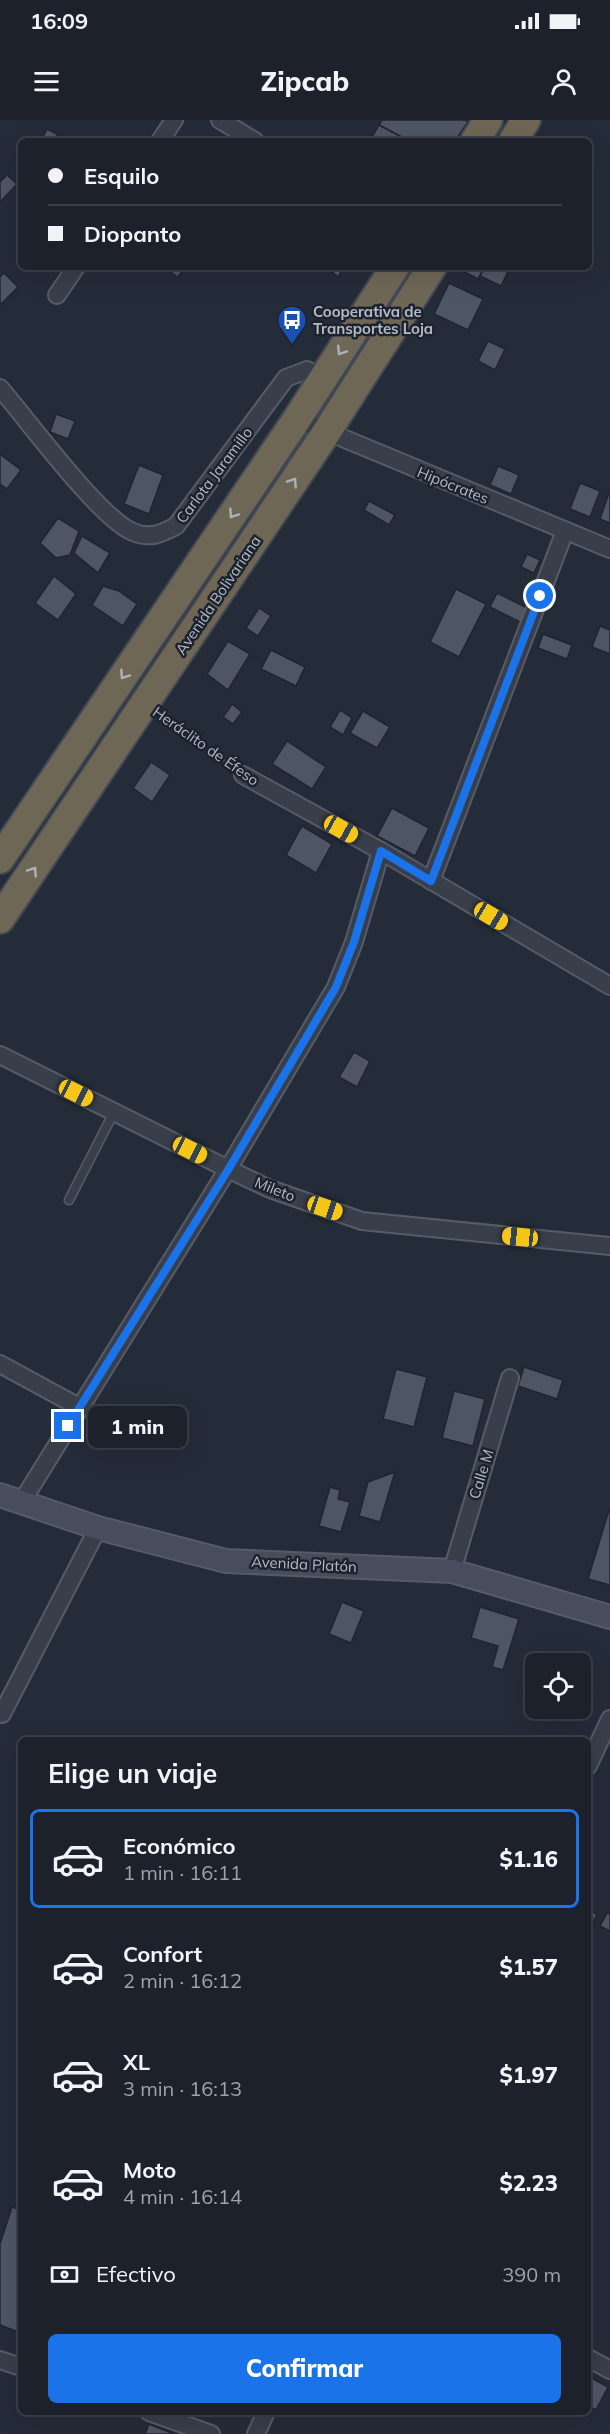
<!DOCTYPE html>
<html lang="es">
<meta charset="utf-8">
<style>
:root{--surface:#1c212b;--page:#252933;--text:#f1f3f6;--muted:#a0a3a9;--line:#3a3e47;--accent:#1a73e8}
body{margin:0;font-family:Mulish,sans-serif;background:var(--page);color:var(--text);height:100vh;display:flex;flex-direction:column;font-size:22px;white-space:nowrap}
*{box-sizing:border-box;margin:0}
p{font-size:20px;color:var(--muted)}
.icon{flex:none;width:33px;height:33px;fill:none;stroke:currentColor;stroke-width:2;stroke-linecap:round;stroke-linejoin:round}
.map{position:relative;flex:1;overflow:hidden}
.side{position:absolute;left:18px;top:1617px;width:573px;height:678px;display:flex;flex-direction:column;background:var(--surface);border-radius:9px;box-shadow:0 6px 24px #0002,0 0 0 2px var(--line)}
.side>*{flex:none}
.hud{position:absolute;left:18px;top:18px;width:574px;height:132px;border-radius:9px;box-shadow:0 6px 24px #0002,0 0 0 2px var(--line);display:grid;align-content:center;height:132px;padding:0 30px;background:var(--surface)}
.buttons{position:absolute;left:525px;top:1533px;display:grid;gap:12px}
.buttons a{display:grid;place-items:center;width:66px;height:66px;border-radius:9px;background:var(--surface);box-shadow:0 6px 24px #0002,0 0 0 2px var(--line);font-size:30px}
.end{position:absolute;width:27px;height:27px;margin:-14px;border:8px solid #1a73e8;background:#fff;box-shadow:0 0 0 3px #fff}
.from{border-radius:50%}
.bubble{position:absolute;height:42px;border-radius:9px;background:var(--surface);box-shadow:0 6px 24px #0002,0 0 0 2px var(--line);font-size:20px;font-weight:800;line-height:42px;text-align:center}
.car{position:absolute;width:18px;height:36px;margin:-18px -9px;border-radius:8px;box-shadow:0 0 4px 2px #0007;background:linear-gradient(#f5c518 24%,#345 0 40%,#f5c518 0 76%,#345 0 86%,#f5c518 0)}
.hud b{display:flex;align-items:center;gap:21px;height:57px;font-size:22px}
.hud b+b{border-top:2px solid var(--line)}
.hud i{width:15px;height:15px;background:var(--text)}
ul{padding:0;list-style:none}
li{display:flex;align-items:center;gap:18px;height:99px;margin:0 12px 9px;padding:0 18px;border:3px solid transparent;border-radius:9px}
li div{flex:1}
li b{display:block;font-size:22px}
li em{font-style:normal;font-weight:800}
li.current{border-color:var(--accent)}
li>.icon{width:54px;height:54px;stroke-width:1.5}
h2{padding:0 30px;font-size:27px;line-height:72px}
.pay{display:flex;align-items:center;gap:15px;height:66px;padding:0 30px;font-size:22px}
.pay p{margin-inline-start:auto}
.action{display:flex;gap:12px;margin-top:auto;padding:12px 30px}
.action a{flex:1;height:69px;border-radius:9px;background:var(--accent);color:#fff;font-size:24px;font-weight:800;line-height:69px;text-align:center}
.status{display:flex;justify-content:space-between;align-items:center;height:42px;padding:0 30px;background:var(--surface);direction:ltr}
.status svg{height:16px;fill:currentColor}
header{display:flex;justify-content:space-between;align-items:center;height:78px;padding:0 30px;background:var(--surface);font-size:27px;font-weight:800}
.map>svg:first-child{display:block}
.building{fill:#4e5665;stroke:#1f2530;stroke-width:1.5}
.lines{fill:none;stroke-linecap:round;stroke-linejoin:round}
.lane-casing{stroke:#565c67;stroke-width:11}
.street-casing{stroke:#565c67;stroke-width:20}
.secondary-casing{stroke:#565c67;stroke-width:26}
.highway-casing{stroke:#434954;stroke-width:32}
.path{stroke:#465659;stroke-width:3;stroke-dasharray:4.5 4.5;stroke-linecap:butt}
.lane{stroke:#383e4a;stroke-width:8}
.street{stroke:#383e4a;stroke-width:16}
.secondary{stroke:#474d5c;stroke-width:22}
.highway{stroke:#6f6756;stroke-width:28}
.oneway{stroke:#adb1ba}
.route{stroke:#1a73e8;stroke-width:8}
.labels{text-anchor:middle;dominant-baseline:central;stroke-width:5;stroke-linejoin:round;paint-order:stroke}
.poi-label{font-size:15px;font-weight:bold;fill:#b4b9c5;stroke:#1d232e;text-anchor:start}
.street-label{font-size:15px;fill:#b4b9c5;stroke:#1d232e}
</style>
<div class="status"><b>16:09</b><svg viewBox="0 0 49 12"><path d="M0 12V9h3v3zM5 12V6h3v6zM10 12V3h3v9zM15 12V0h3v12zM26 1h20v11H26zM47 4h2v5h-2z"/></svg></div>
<header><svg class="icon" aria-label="menu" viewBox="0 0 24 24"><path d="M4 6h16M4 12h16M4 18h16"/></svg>Zipcab<svg class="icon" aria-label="person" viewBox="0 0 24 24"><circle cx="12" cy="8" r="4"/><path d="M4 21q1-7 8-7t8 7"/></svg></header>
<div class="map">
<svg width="610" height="2314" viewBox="0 0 610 2314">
<rect width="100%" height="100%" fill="#252c39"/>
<g class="building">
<polygon points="382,0 465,0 468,2 455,21 409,21 379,5"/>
<polygon points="379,5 409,21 370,21"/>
<polygon points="47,9 57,14 54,21 41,21"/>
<polygon points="7,55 17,64 0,82 0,62"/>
<polygon points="163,147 185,147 178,157"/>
<polygon points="326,147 344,147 338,157"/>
<polygon points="460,147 485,147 478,159 459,149"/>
<polygon points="485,147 510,147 501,166 480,156"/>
<polygon points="4,153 18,167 0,185 0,157"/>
<polygon points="449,163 483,179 468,210 434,194"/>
<polygon points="488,221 505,229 495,250 478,241"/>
<polygon points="56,294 75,301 68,319 50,312"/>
<polygon points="0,334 21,350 7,369 0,364"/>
<polygon points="139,345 163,355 149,394 124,384"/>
<polygon points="498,346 519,355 511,374 490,365"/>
<polygon points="580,363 600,371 590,397 570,389"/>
<polygon points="610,370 610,403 600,399"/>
<polygon points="369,381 395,395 389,405 364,390"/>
<polygon points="58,398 79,411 70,435 56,438 40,423"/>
<polygon points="82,416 110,433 98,453 74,433"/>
<polygon points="527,434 540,440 534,453 521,447"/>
<polygon points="54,456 76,474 58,500 35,483"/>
<polygon points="103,466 119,471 137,484 123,506 92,485"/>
<polygon points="456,469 486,484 459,537 430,522"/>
<polygon points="497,473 529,489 522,503 490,487"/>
<polygon points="259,488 271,496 258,516 246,508"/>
<polygon points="600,506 610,510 610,534 592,527"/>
<polygon points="543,514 572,525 567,539 538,528"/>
<polygon points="228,521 250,534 228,570 207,554"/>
<polygon points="271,530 305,547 296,566 261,549"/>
<polygon points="232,584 242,592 233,604 223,597"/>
<polygon points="340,590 352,598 343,615 330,607"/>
<polygon points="363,591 390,607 377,628 350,613"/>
<polygon points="287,621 326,647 312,669 272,644"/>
<polygon points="151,642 170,655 152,682 133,668"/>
<polygon points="392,688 429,708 415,736 377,716"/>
<polygon points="302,706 332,724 316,753 286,735"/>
<polygon points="354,932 370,941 357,967 339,957"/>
<polygon points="524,1247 563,1260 557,1279 518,1266"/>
<polygon points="396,1249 427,1257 414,1307 383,1299"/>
<polygon points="454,1271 485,1279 473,1326 442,1318"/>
<polygon points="395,1352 380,1402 359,1396 368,1362"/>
<polygon points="330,1367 340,1370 338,1379 350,1382 341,1412 319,1406"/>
<polygon points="609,1390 610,1391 610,1465 588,1459"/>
<polygon points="342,1482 364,1491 351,1523 329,1514"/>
<polygon points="480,1487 519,1499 503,1550 492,1547 498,1526 471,1518"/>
<polygon points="588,1790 597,1794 589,1812 588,1812"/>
<polygon points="607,1793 610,1794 610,1811 600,1806"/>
<polygon points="12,2087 21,2090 21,2213 0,2205 0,2124"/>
<polygon points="588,2256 608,2267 596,2290 588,2286"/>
<polygon points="149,2304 174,2314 145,2314"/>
</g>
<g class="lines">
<g class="lane-casing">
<polyline id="lane" points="69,1080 114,992"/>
</g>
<g class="street-casing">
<g id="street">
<polyline points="220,0 255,21"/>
<polyline points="160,21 174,0"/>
<polyline points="57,175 76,147"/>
<path d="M0,268c27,31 100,131 133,144 17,7 28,2 43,-6l110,-148 21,-8 17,8"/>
<polyline points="297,299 610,429"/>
<polyline points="243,655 381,731 610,866"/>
<polyline points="431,761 565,411"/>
<polyline points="0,935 228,1049 270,1069 362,1101 610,1126"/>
<polyline points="0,1244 79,1287"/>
<polyline points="21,1383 228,1049 336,867 354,822 381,731"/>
<polyline points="452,1451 510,1258"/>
<polyline points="2,1594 98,1408"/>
<polyline points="588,1646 610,1599"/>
<polyline points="588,2238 610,2250"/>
<polyline points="0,2240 21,2247"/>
<polyline points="149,2292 211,2314"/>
<polyline points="256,2314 266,2292"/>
</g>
</g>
<g class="secondary-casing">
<polyline id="secondary" points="0,1375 98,1408 226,1441 452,1451 610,1497"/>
</g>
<g class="highway-casing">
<g id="highway">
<polyline points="475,21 488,0"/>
<polyline points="513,21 526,0"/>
<polyline points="0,739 297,299 395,147"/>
<polyline points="0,799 326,313 432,147"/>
</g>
</g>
<polyline class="path" points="164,597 231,646"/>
<use href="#lane" class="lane"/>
<use href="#street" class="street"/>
<use href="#secondary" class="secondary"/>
<use href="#highway" class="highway"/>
</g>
<defs><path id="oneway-chevron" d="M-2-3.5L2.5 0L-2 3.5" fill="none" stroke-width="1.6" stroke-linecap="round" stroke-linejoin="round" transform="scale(1.5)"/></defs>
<g class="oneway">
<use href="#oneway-chevron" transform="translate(341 231) rotate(123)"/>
<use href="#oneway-chevron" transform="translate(293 362) rotate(-56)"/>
<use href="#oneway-chevron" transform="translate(233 394) rotate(124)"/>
<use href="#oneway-chevron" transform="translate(124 555) rotate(124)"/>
<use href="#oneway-chevron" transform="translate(33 751) rotate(-56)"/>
</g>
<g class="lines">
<polyline class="route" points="68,1306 228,1050 336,867 354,822 381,731 431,761 540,476"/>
</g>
<defs>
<g id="bus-pin" transform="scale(1.5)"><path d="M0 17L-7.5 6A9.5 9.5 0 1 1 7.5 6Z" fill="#1a4fb4" stroke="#1d232e"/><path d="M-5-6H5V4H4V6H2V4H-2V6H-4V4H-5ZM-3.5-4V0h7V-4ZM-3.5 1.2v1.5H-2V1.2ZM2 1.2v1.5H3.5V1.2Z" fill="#fff"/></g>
</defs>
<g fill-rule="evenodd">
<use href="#bus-pin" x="292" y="200"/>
</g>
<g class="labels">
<g class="poi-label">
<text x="313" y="191">Cooperativa de<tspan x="313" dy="17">Transportes Loja</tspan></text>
</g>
<g class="street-label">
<text transform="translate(214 355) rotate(-53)">Carlota Jaramillo</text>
<text transform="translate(453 365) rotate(22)">Hipócrates</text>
<text transform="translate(218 475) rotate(-56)">Avenida Bolivariana</text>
<text transform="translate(206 626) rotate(35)">Heráclito de Éfeso</text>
<text transform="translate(275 1069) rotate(22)">Mileto</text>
<text transform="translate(481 1354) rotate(-73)">Calle M</text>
<text transform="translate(304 1444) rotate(3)">Avenida Platón</text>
</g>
</g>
</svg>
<div class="buttons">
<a><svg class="icon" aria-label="locate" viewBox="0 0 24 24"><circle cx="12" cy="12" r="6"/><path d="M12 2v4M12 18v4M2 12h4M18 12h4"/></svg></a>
</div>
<i class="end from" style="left:540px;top:476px"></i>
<i class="end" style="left:68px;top:1306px"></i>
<div class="bubble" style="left:88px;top:1286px;width:99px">1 min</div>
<i class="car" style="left:341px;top:709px;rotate:119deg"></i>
<i class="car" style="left:491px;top:796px;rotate:121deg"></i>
<i class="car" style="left:76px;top:973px;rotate:117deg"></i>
<i class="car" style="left:190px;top:1030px;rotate:117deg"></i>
<i class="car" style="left:325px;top:1088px;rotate:109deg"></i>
<i class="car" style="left:520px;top:1117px;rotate:276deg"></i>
<div class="hud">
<b><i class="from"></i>Esquilo</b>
<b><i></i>Diopanto</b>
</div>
<section class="side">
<h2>Elige un viaje</h2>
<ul>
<li class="current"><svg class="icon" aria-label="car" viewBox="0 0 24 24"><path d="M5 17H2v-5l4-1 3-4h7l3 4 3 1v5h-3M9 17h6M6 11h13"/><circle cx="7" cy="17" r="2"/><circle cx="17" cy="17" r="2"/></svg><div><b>Económico</b><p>1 min · 16:11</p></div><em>$1.16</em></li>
<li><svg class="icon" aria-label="car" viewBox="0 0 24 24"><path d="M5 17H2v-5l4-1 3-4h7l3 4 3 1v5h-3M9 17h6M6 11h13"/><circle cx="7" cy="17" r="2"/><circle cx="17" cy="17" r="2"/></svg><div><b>Confort</b><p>2 min · 16:12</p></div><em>$1.57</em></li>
<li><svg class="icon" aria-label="car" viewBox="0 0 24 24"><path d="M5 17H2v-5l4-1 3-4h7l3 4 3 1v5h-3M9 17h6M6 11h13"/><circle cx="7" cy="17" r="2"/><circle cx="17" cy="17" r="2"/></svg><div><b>XL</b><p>3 min · 16:13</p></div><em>$1.97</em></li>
<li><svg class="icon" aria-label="car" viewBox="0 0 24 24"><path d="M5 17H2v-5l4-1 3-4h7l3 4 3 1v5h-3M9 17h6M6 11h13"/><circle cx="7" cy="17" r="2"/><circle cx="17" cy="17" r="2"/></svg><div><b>Moto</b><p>4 min · 16:14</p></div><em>$2.23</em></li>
</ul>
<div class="pay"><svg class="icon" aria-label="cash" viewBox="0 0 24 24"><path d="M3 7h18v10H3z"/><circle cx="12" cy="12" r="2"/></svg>Efectivo<p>390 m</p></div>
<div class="action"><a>Confirmar</a></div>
</section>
</div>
